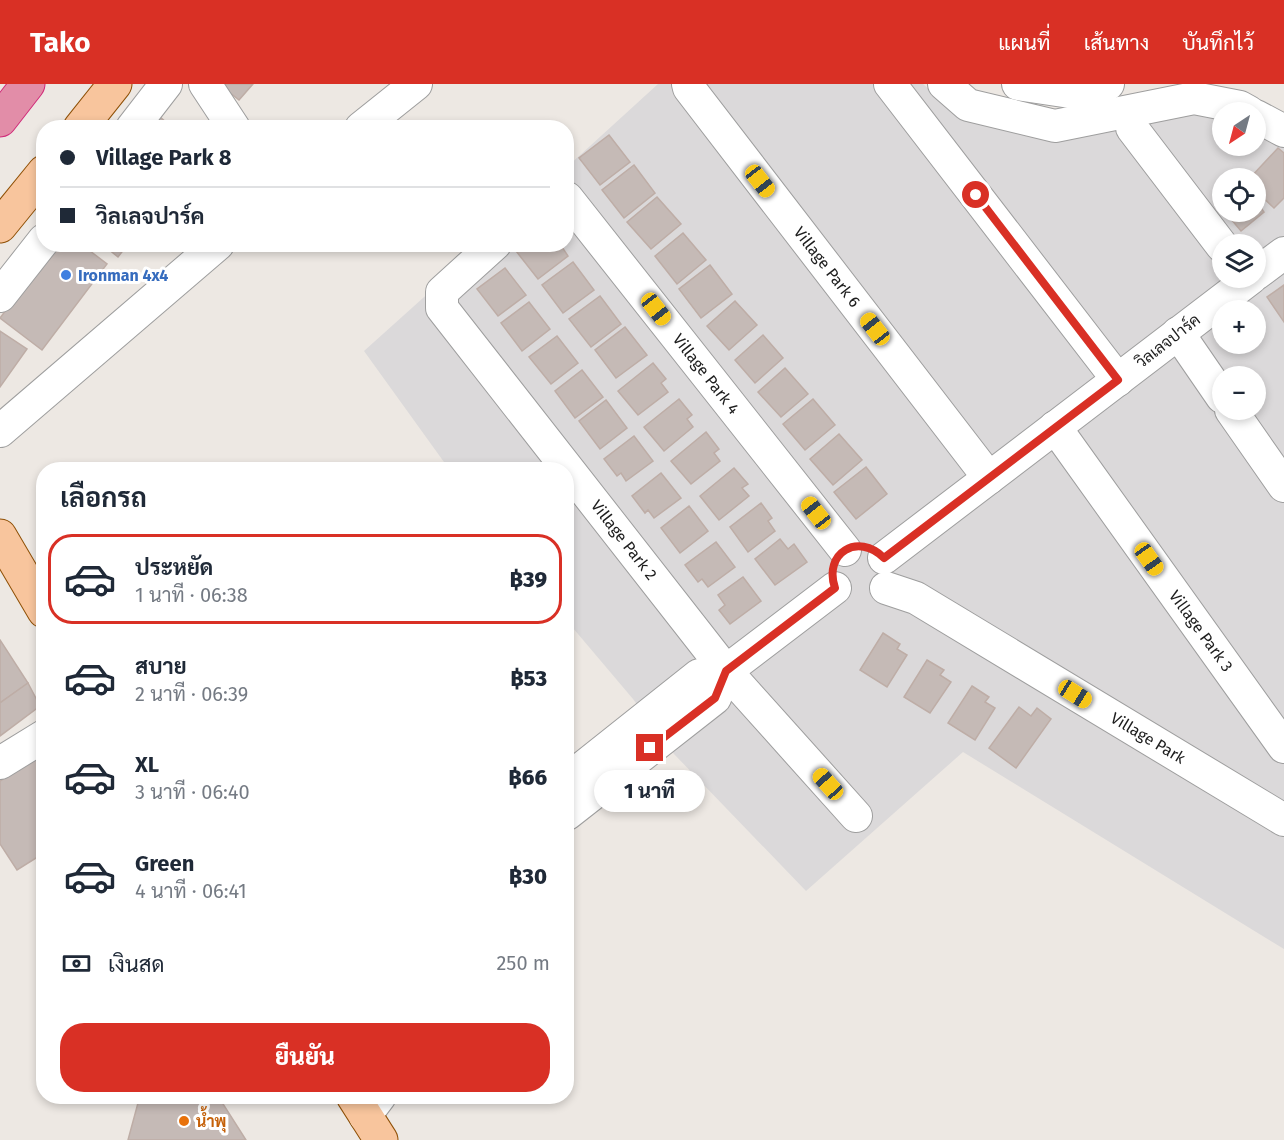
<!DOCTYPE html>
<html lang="th">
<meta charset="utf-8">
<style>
:root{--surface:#fff;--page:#f2f2f3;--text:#1f2937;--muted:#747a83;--line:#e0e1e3;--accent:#d93025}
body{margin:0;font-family:"Fira Sans",Sarabun,sans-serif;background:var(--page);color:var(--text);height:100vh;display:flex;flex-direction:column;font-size:22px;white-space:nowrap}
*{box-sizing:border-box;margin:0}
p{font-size:20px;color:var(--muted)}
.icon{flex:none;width:33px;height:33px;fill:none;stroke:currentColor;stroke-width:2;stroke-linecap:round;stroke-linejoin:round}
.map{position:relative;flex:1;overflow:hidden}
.drawer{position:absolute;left:36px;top:378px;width:538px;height:642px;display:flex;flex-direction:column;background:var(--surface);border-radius:24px;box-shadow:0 3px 9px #0003}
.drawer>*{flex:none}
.guide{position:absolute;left:36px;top:36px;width:538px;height:132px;border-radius:24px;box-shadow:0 3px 9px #0003;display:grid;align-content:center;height:132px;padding:0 24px;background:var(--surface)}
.needle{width:39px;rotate:216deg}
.buttons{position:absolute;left:1212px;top:18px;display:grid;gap:12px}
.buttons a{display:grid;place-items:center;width:54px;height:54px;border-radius:50%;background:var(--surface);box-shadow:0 3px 9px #0003;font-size:30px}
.end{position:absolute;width:27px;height:27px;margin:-14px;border:8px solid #d93025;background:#fff;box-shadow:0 0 0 3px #fff}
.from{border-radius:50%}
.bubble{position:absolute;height:42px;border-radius:21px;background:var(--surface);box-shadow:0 3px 9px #0003;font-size:20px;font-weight:800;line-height:42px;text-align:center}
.car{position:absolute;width:18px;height:36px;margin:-18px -9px;border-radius:8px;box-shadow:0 0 4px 2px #0007;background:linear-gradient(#f5c518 24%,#345 0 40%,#f5c518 0 76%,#345 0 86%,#f5c518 0)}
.guide b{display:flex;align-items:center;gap:21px;height:57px;font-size:22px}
.guide b+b{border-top:2px solid var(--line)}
.guide i{width:15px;height:15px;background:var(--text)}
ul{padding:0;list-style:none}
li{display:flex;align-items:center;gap:18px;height:90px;margin:0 12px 9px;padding:0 12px;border:3px solid transparent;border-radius:24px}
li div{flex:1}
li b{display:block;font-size:22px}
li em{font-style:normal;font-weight:800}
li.selected{border-color:var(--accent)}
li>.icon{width:54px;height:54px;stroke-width:1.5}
h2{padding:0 24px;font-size:27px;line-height:72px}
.pay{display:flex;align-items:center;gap:15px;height:66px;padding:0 24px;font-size:22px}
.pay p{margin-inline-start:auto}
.action{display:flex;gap:12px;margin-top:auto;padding:12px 24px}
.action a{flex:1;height:69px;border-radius:24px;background:var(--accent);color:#fff;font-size:24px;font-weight:800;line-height:69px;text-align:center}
header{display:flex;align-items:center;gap:36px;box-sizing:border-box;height:84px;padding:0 30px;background:var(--accent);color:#fff}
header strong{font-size:28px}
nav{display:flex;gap:33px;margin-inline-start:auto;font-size:21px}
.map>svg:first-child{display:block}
.residential{fill:#dbd9da;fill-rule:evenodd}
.building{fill:#c5bab6;stroke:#beada6;stroke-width:1.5}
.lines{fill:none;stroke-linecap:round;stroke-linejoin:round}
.minor-casing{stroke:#9e9e9e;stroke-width:34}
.major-casing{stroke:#8f5006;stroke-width:35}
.highway-casing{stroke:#d02b79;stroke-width:35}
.minor{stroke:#fff;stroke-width:32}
.major{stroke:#f8c59d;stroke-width:33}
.highway{stroke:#e28da8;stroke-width:33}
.route{stroke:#d93025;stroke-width:8}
.shop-dot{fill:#3f7fe0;stroke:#fff;stroke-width:2}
.food-dot{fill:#e8710a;stroke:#fff;stroke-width:2}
.labels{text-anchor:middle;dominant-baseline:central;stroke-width:6;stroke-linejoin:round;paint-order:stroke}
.street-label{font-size:16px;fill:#1d1d1d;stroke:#fff}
.shop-label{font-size:16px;font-weight:bold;fill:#366cbe;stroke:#fff;text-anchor:start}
.food-label{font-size:16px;font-weight:bold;fill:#c56008;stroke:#fff;text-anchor:start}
</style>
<header>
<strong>Tako</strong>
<nav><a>แผนที่</a><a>เส้นทาง</a><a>บันทึกไว้</a></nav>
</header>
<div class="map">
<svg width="1284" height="1056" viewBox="0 0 1284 1056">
<rect width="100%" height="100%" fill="#ede8e3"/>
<path class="residential" d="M658,0h265l36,31 249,-8 14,5v34h34v-19l28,18v804l-321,-197 -157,139 -132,-137 -41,-55 -66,-78v-151l-118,-1 -85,-118 118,-106 85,-1v-77zM1222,94h34v34h-34zM1222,160h34v34h-34zM1222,226h34v34h-34zM1222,292h34v34h-34z"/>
<g class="building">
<polygon points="219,0 253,0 239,16"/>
<polygon points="160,33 173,44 152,44"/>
<polygon points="609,51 630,78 600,101 579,74"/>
<polygon points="1278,64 1284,69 1284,114 1274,124 1256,107 1256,94 1250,94"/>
<polygon points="634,81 655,109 624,134 602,106"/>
<polygon points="1222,108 1222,125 1214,115"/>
<polygon points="657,113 681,140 651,165 627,138"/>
<polygon points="1256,117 1264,128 1241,147 1225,128 1256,128"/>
<polygon points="683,149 706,176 677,200 655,172"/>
<polygon points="56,160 81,160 107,180 42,266 0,234"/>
<polygon points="102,160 128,160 118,173"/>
<polygon points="525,160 560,160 568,172 538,195 516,167"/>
<polygon points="573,178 594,206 563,229 542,201"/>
<polygon points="710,181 732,210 701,234 679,205"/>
<polygon points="505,184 526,211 498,232 477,205"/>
<polygon points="1284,201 1284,238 1267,213"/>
<polygon points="600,212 621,240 591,263 569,235"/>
<polygon points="735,217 757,241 729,266 707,242"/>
<polygon points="529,218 550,245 522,267 501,239"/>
<polygon points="625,243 647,271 616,294 595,266"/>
<polygon points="0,247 27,265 0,303"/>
<polygon points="763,251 783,274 755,299 735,276"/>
<polygon points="557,252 578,279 551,300 529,273"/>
<polygon points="653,279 666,295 661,299 668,308 638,331 618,307"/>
<polygon points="785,284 808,310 781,333 758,308"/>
<polygon points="582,286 603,313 575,334 555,307"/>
<polygon points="679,315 692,331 687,335 693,343 664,367 644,343"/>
<polygon points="813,315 835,341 805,366 783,340"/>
<polygon points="606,316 627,344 600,365 579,337"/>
<polygon points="706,348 719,365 714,369 720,377 691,400 671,377"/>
<polygon points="839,350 862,376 833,401 810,375"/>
<polygon points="634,352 653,377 626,397 621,389 617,392 604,375"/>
<polygon points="866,383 887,410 856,435 834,408"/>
<polygon points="734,384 748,400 742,404 749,412 719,436 700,412"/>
<polygon points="661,389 681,414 654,434 648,426 645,429 632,412"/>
<polygon points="761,419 772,434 768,437 775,447 748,468 730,443"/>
<polygon points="689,422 708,447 680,469 661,444"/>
<polygon points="780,455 788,465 794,460 807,478 775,501 755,475"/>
<polygon points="716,458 735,483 708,503 702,495 698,498 685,481"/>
<polygon points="743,493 761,517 730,540 719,526 725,521 718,511"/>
<polygon points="883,549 900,560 897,565 907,571 887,603 860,586"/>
<polygon points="0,556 28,599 0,619"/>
<polygon points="927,576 944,586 940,591 951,598 930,629 904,613"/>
<polygon points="28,599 40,622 0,652 0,619"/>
<polygon points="972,602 989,613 985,618 995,624 975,656 948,639"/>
<polygon points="1019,623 1031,632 1037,624 1051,635 1016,684 989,664"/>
<polygon points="44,668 44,769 17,786 0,760 0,697"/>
<polygon points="147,1012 218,1012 246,1056 128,1056 138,1019"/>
</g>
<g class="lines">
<g class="minor-casing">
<g id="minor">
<polyline points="205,0 234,44"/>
<polyline points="688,0 689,4 989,394"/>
<polyline points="890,0 1118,296"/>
<polyline points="944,0 968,21 1055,42 1194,14 1240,23 1249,28"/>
<polyline points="1018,0 1090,11 1108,0"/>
<polyline points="1256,32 1284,47"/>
<polyline points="132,44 166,0"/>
<polyline points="361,44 416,0"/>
<polyline points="1132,44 1222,162"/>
<polyline points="567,114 845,466"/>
<polyline points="495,160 442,208 442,224 726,587 856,732"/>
<polyline points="1256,190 1284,169"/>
<polyline points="0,212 44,156"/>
<polyline points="1178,249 1222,313"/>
<polyline points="1231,326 1284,402"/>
<polyline points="1055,343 1284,663"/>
<polyline points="0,347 218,160"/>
<polyline points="884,474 1251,194"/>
<polyline points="886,504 916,514 1284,736"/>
<polyline points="0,679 44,652"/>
<polyline points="567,696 699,591 726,587 835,504"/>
<polyline points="567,730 715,614 726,587"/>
<polyline points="365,1032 380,1012"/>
</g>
</g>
<g class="major-casing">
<g id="major">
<polyline points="80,44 115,0"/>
<polyline points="0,142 44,88"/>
<polyline points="0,452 44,527"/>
<polyline points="353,1012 381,1056"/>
</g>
</g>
<g class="highway-casing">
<polyline id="highway" points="0,36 28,0"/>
</g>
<use href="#minor" class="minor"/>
<use href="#major" class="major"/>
<use href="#highway" class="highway"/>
</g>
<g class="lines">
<path class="route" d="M650,664l65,-50 11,-27 109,-83c-12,-35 23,-56 49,-30l234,-178 -142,-185"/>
</g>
<circle class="shop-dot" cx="66" cy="191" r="6"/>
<circle class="food-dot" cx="184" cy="1037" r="6"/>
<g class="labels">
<g class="street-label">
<text transform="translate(827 183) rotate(52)">Village Park 6</text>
<text transform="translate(1168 257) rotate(-38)">วิลเลจปาร์ค</text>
<text transform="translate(706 290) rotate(52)">Village Park 4</text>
<text transform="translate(624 456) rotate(52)">Village Park 2</text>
<text transform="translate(1201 547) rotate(54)">Village Park 3</text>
<text transform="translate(1148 654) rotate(31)">Village Park</text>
</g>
<g class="shop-label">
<text x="78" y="191">Ironman 4x4</text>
</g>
<g class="food-label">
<text x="196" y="1037">น้ำพุ</text>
</g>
</g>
</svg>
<div class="buttons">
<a><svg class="needle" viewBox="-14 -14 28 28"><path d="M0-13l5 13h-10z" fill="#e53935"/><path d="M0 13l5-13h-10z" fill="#747a83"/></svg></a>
<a><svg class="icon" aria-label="locate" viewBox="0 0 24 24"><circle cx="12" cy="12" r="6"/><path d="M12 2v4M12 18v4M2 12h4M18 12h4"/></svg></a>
<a><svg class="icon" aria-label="layers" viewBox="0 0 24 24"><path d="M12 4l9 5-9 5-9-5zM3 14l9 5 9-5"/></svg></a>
<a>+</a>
<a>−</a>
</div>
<i class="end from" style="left:976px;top:111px"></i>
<i class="end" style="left:650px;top:664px"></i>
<div class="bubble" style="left:594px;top:686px;width:111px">1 นาที</div>
<i class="car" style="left:760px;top:97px;rotate:142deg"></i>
<i class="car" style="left:656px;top:225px;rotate:142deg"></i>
<i class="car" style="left:875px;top:245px;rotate:322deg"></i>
<i class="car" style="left:816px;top:429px;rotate:322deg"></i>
<i class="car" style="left:1149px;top:475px;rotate:145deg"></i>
<i class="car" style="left:1075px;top:610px;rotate:122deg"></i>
<i class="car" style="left:828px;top:700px;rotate:318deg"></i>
<div class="guide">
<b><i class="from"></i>Village Park 8</b>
<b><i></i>วิลเลจปาร์ค</b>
</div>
<section class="drawer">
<h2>เลือกรถ</h2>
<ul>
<li class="selected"><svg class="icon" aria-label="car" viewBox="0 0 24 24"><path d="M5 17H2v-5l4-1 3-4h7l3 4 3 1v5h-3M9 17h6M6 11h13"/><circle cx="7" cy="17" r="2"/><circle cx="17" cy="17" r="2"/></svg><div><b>ประหยัด</b><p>1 นาที · 06:38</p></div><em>฿39</em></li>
<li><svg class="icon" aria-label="car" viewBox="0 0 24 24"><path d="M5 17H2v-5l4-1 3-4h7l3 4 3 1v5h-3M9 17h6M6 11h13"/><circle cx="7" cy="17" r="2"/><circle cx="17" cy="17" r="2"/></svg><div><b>สบาย</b><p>2 นาที · 06:39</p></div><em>฿53</em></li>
<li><svg class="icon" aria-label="car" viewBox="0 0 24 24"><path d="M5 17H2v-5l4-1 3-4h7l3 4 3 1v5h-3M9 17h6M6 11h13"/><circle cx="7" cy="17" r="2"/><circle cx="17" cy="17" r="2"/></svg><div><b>XL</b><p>3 นาที · 06:40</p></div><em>฿66</em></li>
<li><svg class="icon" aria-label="car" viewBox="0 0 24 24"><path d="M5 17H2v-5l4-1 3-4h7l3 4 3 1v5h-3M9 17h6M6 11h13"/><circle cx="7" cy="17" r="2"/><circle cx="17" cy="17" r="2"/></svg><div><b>Green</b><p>4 นาที · 06:41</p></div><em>฿30</em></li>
</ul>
<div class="pay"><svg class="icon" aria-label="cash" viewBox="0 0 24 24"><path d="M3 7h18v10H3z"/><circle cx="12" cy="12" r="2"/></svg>เงินสด<p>250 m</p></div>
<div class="action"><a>ยืนยัน</a></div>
</section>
</div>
